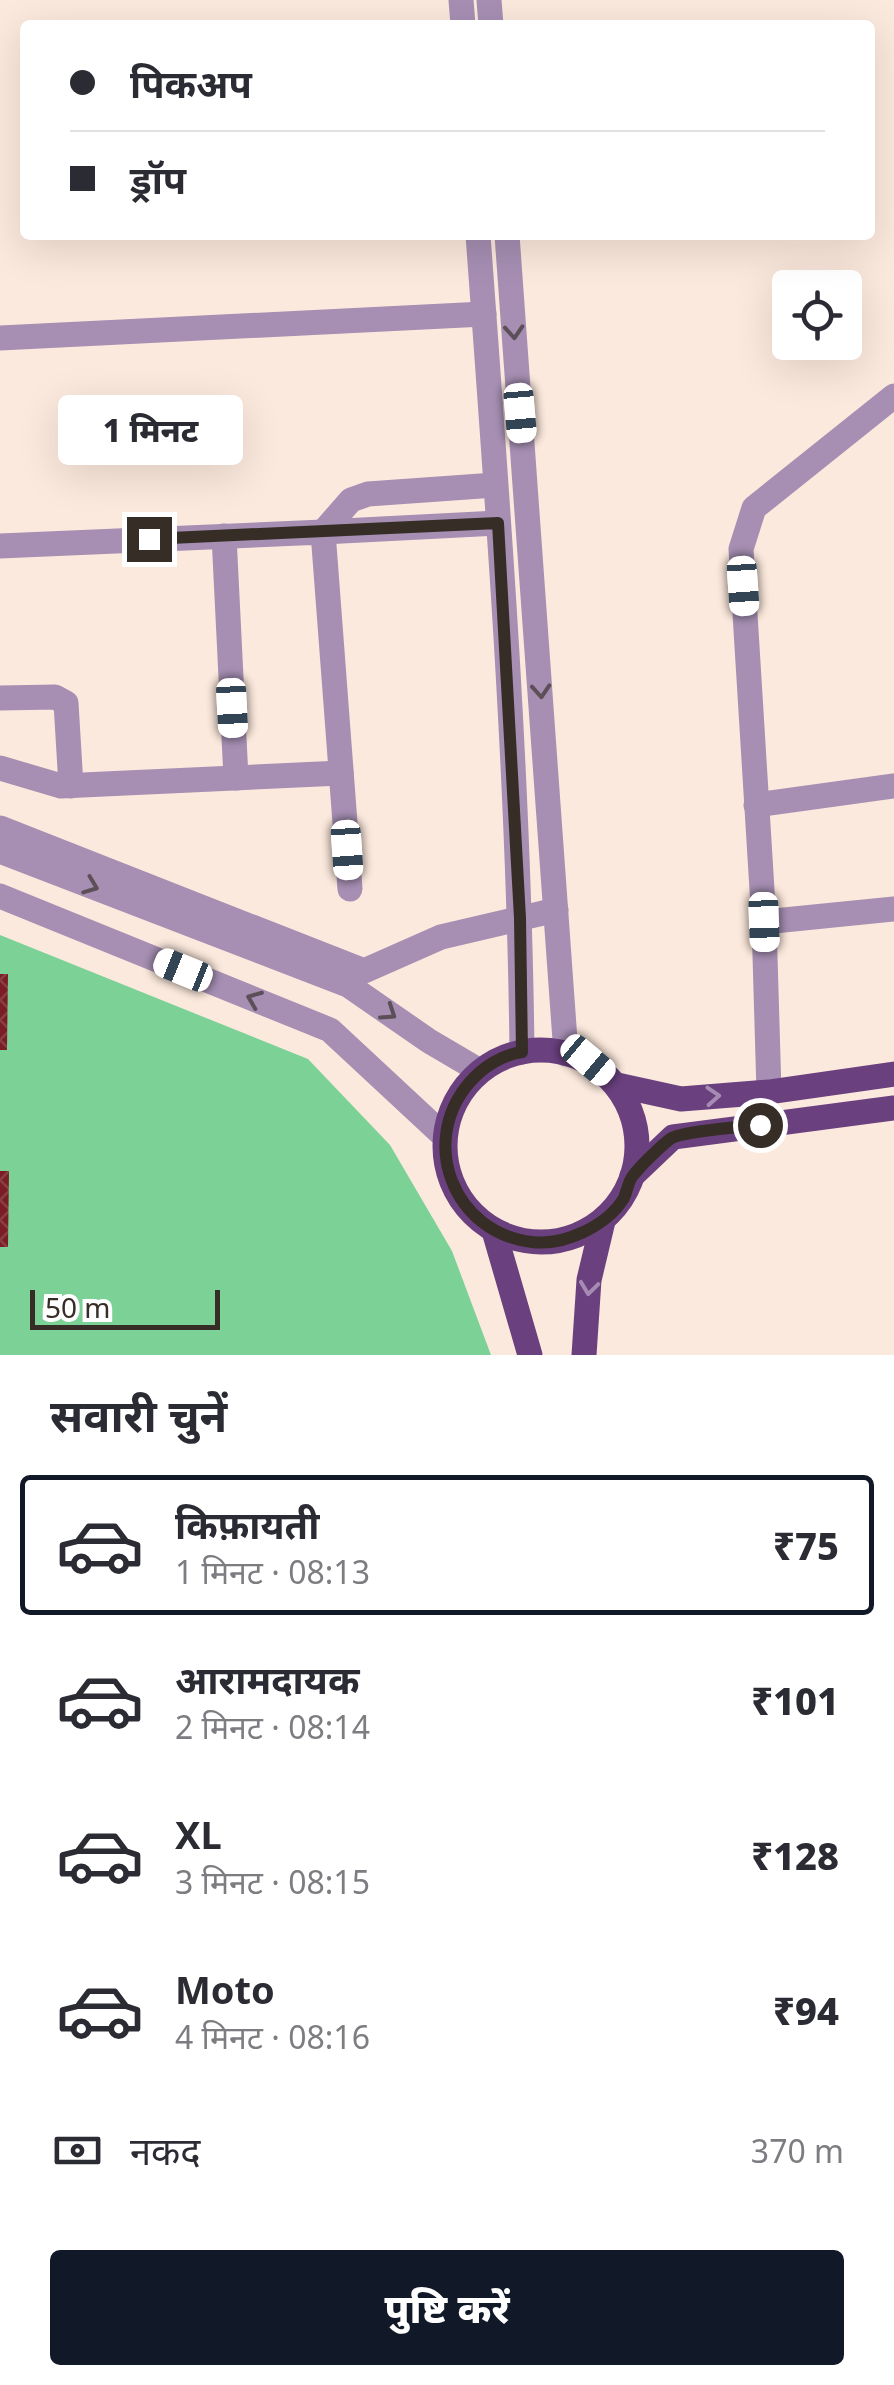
<!DOCTYPE html>
<html lang="hi">
<meta charset="utf-8">
<style>
:root{--surface:#fff;--page:#f2f2f3;--text:#2b2b33;--muted:#7c7c81;--line:#e1e1e2;--accent:#111827}
body{margin:0;font-family:"Noto Sans","Noto Sans Devanagari",sans-serif;background:var(--page);color:var(--text);height:100vh;display:flex;flex-direction:column;font-size:38px;white-space:nowrap}
*{box-sizing:border-box;margin:0}
p{font-size:32px;color:var(--muted)}
.icon{flex:none;width:55px;height:55px;fill:none;stroke:currentColor;stroke-width:2;stroke-linecap:round;stroke-linejoin:round}
.map{position:relative;height:1355px;overflow:hidden}
.panel{display:flex;flex-direction:column;background:var(--surface);flex:1}
.panel>*{flex:none}
.guide{position:absolute;left:20px;top:20px;width:855px;height:220px;border-radius:10px;box-shadow:0 10px 40px #0002;display:grid;align-content:center;height:220px;padding:0 50px;background:var(--surface)}
.controls{position:absolute;left:772px;top:270px;display:grid;gap:20px}
.controls a{display:grid;place-items:center;width:90px;height:90px;border-radius:10px;background:var(--surface);box-shadow:0 10px 40px #0002;font-size:50px}
.scale{position:absolute;left:30px;bottom:25px;width:190px;box-sizing:border-box;padding-left:10px;border:5px solid #362d27;border-top:0;font-size:28px;line-height:35px;white-space:nowrap;color:#362d27;-webkit-text-stroke:8px #fff;paint-order:stroke}
.end{position:absolute;width:45px;height:45px;margin:-22px;border:12px solid #362d27;background:#fff;box-shadow:0 0 0 5px #fff}
.from{border-radius:50%}
.bubble{position:absolute;height:70px;border-radius:10px;background:var(--surface);box-shadow:0 10px 40px #0002;font-size:32px;font-weight:800;line-height:70px;text-align:center}
.car{position:absolute;width:30px;height:60px;margin:-30px -15px;border-radius:12px;box-shadow:0 0 8px 2px #0007;background:linear-gradient(#fff 24%,#345 0 40%,#fff 0 76%,#345 0 86%,#fff 0)}
.guide b{display:flex;align-items:center;gap:35px;height:95px;font-size:38px}
.guide b+b{border-top:2px solid var(--line)}
.guide i{width:25px;height:25px;background:var(--text)}
ul{padding:0;list-style:none}
li{display:flex;align-items:center;gap:30px;height:140px;margin:0 20px 15px;padding:0 30px;border:5px solid transparent;border-radius:10px}
li div{flex:1}
li b{display:block;font-size:38px}
li em{font-style:normal;font-weight:800}
li.active{border-color:var(--accent)}
li>.icon{width:90px;height:90px;stroke-width:1.5}
h2{padding:0 50px;font-size:45px;line-height:120px}
.pay{display:flex;align-items:center;gap:25px;height:110px;padding:0 50px;font-size:38px}
.pay p{margin-inline-start:auto}
.action{display:flex;gap:20px;margin-top:auto;padding:20px 50px}
.action a{flex:1;height:115px;border-radius:10px;background:var(--accent);color:#fff;font-size:40px;font-weight:800;line-height:115px;text-align:center}
.map>svg:first-child{display:block}
.green{fill:#7cd196}
.building{fill:url(#building-cross-hatch)}
.lines{fill:none;stroke-linecap:round;stroke-linejoin:round}
.minor{stroke:#a68fb3;stroke-width:25}
.major{stroke:#6a407f;stroke-width:25}
.oneway{stroke:#5d4f58}
.oneway2{stroke:#a68cb2}
.route{stroke:#362d27;stroke-width:12}
</style>
<div class="map">
<svg width="894" height="1355" viewBox="0 0 894 1355">
<defs>
<pattern id="building-cross-hatch" width="8" height="8" patternUnits="userSpaceOnUse" patternTransform="scale(2.5)"><rect width="8" height="8" fill="#7b1d25"/><path d="M0 0l8 8M0 8l8-8" fill="none" stroke="#893e44"/></pattern>
</defs>
<rect width="100%" height="100%" fill="#fce9dd"/>
<polygon class="green" points="0,935 308,1059 390,1145 452,1251 491,1355 0,1355"/>
<g class="building">
<polygon points="0,974 8,974 7,1050 0,1050"/>
<polygon points="0,1171 9,1171 8,1247 0,1247"/>
</g>
<g class="lines">
<g class="minor">
<polyline points="461,0 463,25"/>
<polyline points="489,0 491,25"/>
<path d="M478,235c20,272 41,545 44,817"/>
<polyline points="507,235 566,1054"/>
<polyline points="0,338 484,314"/>
<polyline points="323,532 351,500 368,494 495,485"/>
<polyline points="323,532 498,523"/>
<polyline points="224,536 236,778"/>
<polyline points="0,546 323,532 350,889"/>
<polyline points="0,698 55,697 66,703 71,786"/>
<polyline points="0,768 61,786 341,773"/>
<polyline points="756,805 894,786"/>
<polyline points="0,828 364,971 441,937 556,910"/>
<polyline points="0,851 348,985 429,1041 480,1071"/>
<polyline points="0,896 330,1030 444,1136"/>
<polyline points="764,922 894,909"/>
<polyline points="769,1092 764,922 741,549 754,508 894,396"/>
</g>
<g class="major">
<circle cx="541" cy="1146" r="96"/>
<polyline points="617,1085 681,1099 769,1092 894,1074"/>
<polyline points="632,1176 673,1137 894,1108"/>
<polyline points="494,1231 530,1355"/>
<polyline points="584,1355 589,1280 603,1221"/>
</g>
</g>
<defs><path id="oneway-chevron" d="M-2-3.5L2.5 0L-2 3.5" fill="none" stroke-width="1.6" stroke-linecap="round" stroke-linejoin="round" transform="scale(2.5)"/></defs>
<g class="oneway">
<use href="#oneway-chevron" transform="translate(514 332) rotate(86)"/>
<use href="#oneway-chevron" transform="translate(541 691) rotate(86)"/>
<use href="#oneway-chevron" transform="translate(91 886) rotate(21)"/>
<use href="#oneway-chevron" transform="translate(254 999) rotate(-158)"/>
<use href="#oneway-chevron" transform="translate(389 1013) rotate(34)"/>
</g>
<g class="oneway2">
<use href="#oneway-chevron" transform="translate(713 1096) rotate(-4)"/>
<use href="#oneway-chevron" transform="translate(589 1288) rotate(97)"/>
</g>
<g class="lines">
<path class="route" d="M149,539l349,-16 22,395 2,134c-20,3 -39,15 -52,30 -52,59 -17,151 62,160 32,4 75,-16 92,-44 3,-7 4,-15 8,-21 8,-11 28,-30 38,-38 12,-8 72,-12 90,-14"/>
</g>
</svg>
<div class="controls">
<a><svg class="icon" aria-label="locate" viewBox="0 0 24 24"><circle cx="12" cy="12" r="6"/><path d="M12 2v4M12 18v4M2 12h4M18 12h4"/></svg></a>
</div>
<div class="scale">50 m</div>
<i class="end from" style="left:760px;top:1125px"></i>
<i class="end" style="left:149px;top:539px"></i>
<div class="bubble" style="left:58px;top:395px;width:185px">1 मिनट</div>
<i class="car" style="left:520px;top:413px;rotate:175deg"></i>
<i class="car" style="left:743px;top:586px;rotate:176deg"></i>
<i class="car" style="left:232px;top:708px;rotate:177deg"></i>
<i class="car" style="left:347px;top:850px;rotate:176deg"></i>
<i class="car" style="left:764px;top:922px;rotate:178deg"></i>
<i class="car" style="left:183px;top:970px;rotate:292deg"></i>
<i class="car" style="left:588px;top:1060px;rotate:130deg"></i>
<div class="guide">
<b><i class="from"></i>पिकअप</b>
<b><i></i>ड्रॉप</b>
</div>
</div>
<section class="panel">
<h2>सवारी चुनें</h2>
<ul>
<li class="active"><svg class="icon" aria-label="car" viewBox="0 0 24 24"><path d="M5 17H2v-5l4-1 3-4h7l3 4 3 1v5h-3M9 17h6M6 11h13"/><circle cx="7" cy="17" r="2"/><circle cx="17" cy="17" r="2"/></svg><div><b>किफ़ायती</b><p>1 मिनट · 08:13</p></div><em>₹75</em></li>
<li><svg class="icon" aria-label="car" viewBox="0 0 24 24"><path d="M5 17H2v-5l4-1 3-4h7l3 4 3 1v5h-3M9 17h6M6 11h13"/><circle cx="7" cy="17" r="2"/><circle cx="17" cy="17" r="2"/></svg><div><b>आरामदायक</b><p>2 मिनट · 08:14</p></div><em>₹101</em></li>
<li><svg class="icon" aria-label="car" viewBox="0 0 24 24"><path d="M5 17H2v-5l4-1 3-4h7l3 4 3 1v5h-3M9 17h6M6 11h13"/><circle cx="7" cy="17" r="2"/><circle cx="17" cy="17" r="2"/></svg><div><b>XL</b><p>3 मिनट · 08:15</p></div><em>₹128</em></li>
<li><svg class="icon" aria-label="car" viewBox="0 0 24 24"><path d="M5 17H2v-5l4-1 3-4h7l3 4 3 1v5h-3M9 17h6M6 11h13"/><circle cx="7" cy="17" r="2"/><circle cx="17" cy="17" r="2"/></svg><div><b>Moto</b><p>4 मिनट · 08:16</p></div><em>₹94</em></li>
</ul>
<div class="pay"><svg class="icon" aria-label="cash" viewBox="0 0 24 24"><path d="M3 7h18v10H3z"/><circle cx="12" cy="12" r="2"/></svg>नकद<p>370 m</p></div>
<div class="action"><a>पुष्टि करें</a></div>
</section>
